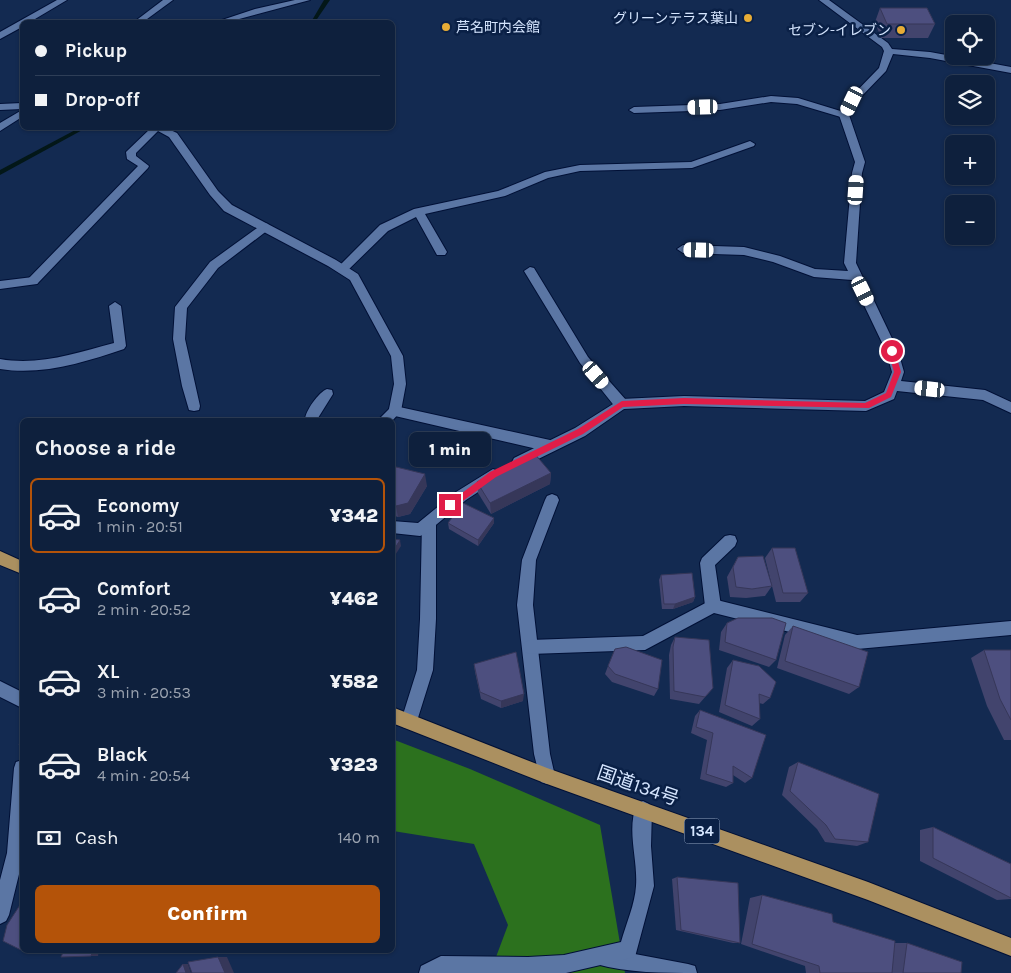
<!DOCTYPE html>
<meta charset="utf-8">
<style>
:root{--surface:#0e203d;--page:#172844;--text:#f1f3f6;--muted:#9ba3b0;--line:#2e3e57;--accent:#b45309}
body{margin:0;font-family:Karla,"Noto Sans JP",sans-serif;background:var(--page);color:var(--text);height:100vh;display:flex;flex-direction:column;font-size:19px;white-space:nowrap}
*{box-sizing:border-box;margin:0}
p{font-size:16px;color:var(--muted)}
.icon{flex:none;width:28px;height:28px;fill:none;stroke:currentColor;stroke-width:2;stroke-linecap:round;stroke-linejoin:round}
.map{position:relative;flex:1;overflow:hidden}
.side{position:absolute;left:20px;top:418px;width:375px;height:535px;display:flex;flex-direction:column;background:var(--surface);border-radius:8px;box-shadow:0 1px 4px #0004,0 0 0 1px var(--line)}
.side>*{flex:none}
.top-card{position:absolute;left:20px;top:20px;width:375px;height:110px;border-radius:8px;box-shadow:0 1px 4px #0004,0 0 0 1px var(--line);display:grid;align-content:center;height:110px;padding:0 15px;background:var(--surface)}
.buttons{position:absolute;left:945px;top:15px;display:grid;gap:10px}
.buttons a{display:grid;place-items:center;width:50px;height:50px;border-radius:8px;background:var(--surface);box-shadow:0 1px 4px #0004,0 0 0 1px var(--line);font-size:25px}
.end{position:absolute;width:22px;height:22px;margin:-11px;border:6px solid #e11d48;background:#fff;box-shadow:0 0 0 2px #fff}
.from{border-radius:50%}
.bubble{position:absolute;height:35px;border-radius:8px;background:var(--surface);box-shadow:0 1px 4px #0004,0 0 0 1px var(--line);font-size:16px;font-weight:800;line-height:35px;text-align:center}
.car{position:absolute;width:15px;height:30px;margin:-15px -8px;border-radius:6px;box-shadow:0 0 4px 1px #0007;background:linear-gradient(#fff 24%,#345 0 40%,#fff 0 76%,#345 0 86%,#fff 0)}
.top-card b{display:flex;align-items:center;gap:18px;height:48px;font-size:19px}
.top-card b+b{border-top:1px solid var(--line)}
.top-card i{width:12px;height:12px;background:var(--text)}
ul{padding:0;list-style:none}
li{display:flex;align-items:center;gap:15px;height:75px;margin:0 10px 8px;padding:0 5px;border:2px solid transparent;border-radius:8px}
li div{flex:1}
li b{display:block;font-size:19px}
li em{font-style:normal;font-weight:800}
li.active{border-color:var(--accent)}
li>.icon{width:45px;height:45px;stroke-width:1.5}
h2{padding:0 15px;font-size:22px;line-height:60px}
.pay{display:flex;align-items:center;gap:12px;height:55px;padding:0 15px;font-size:19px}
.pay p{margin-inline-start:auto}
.button{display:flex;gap:10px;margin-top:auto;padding:10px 15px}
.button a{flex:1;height:58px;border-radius:8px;background:var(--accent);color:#fff;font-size:20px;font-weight:800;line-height:58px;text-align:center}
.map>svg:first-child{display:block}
.forest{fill:#2c711e}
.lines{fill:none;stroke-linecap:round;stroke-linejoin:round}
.stream{fill:#031718;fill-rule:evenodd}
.service-casing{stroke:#001036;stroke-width:2}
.minor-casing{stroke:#001036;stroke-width:2}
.tertiary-casing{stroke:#001036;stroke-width:2}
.trunk-casing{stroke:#001036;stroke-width:2}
.service{fill:#5b76a4;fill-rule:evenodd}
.minor{fill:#5b76a4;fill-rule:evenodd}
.tertiary{fill:#5b76a4;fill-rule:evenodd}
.trunk{fill:#ab9060;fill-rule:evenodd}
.wall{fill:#42446d}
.shaded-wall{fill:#363759}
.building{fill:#4d4f7f;stroke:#363759}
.route{fill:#e11d48}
.poi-dot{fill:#e7ac36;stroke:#0a2046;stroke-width:2}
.labels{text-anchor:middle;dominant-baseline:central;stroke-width:5;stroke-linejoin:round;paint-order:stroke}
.far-poi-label{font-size:14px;fill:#d5e5fe;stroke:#0a2046;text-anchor:end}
.shield{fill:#0a2046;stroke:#98aac7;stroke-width:1}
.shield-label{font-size:15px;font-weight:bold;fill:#d5e5fe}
.near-street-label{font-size:19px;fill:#d5e5fe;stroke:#0a2046}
</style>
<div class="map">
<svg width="1011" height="973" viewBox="0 0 1011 973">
<rect width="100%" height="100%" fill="#132a51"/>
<polygon class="forest" points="392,739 470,769 600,825 625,973 490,973 508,925 474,844 393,831"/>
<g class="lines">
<g class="stream">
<polygon points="324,0 330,0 315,22 311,22"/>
<polygon points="79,128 86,128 0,175 0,170"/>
</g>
<g class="service-casing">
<g id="service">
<polygon points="57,0 67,0 30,22 22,22 22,27 0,39 0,32"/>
<polygon points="771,96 798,98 847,113 849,115 844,118 797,104 771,102 720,110 634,113 629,110 634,107 720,104"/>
<polygon points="22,103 22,109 0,110 0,104"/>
<polygon points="750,141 755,144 754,146 692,168 580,171 548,178 505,196 425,214 447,252 445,255 437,255 416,217 388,231 346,272 342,273 336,269 380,225 414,209 498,191 545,172 580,165 691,162"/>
<polygon points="264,223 268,224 269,227 268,230 218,268 187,308 185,339 200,406 199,410 194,411 189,410 182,386 173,339 175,307 210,262"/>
<polygon points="530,267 534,268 588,357 626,400 627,404 626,408 621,409 616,408 580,363 524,271"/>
<polygon points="33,277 39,281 37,284 0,289 0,281"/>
<path d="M327,389l5,1 1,4 -15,24 1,2h-14c0,-9 14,-28 22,-31z"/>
<polygon points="395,406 550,440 555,442 557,446 555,450 550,452 395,416 390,415 389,411 390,407"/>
<polygon points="552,494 557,496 559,500 536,560 533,605 550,754 555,776 553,782 547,784 541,782 534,754 517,605 522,560 545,500 547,496"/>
<polygon points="429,517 434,519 436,523 436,619 433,670 417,721 415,727 409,729 403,727 401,721 417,670 420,619 422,523 424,519"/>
<polygon points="730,535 735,536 737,541 735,546 715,565 721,606 718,611 713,613 708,611 705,606 700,563 702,558 725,536"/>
<polygon points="0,681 22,692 22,708 0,697"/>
<polygon points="22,760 22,862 9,915 6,921 0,924 0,880 7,853 14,768 16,762"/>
<path d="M603,948l85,16 7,2 2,7c-33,0 -69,0 -101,-9l-2,-7 2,-7z"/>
</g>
</g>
<g class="minor-casing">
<g id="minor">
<polygon points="163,0 173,0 143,22 134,22"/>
<polygon points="819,0 829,0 888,43 892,49 930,52 1011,67 1011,73 930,58 893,54 886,71 856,102 849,115 865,162 862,173 856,263 898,351 904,372 901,381 985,390 1011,402 1011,413 983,400 897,391 894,399 866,411 684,406 624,409 585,436 524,466 519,468 514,466 512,462 514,458 575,428 621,399 684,396 865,401 884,392 892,372 886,351 852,280 814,277 773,262 744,255 683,253 677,249 683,245 744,247 780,256 815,269 848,271 844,263 852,173 855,162 839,115 849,99 879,68 884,51 882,47"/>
<polygon points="151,128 166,128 177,133 218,191 232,205 336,260 358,274 403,356 406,384 401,411 392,421 378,420 389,409 394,384 391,356 350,280 328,266 224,211 210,195 169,137 158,131 136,153 136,156 149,166 148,168 37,284 29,284 27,281 29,278 138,166 127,159 126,152"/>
<path d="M115,302l6,4 5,40 -2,3c-39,13 -82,27 -124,20v-10c39,7 76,-6 114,-16l-5,-37z"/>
<polygon points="493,469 498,471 500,475 498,479 466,500 425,534 420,536 392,533 392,521 418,523 456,492"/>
<polygon points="713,599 857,635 1011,621 1011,635 857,649 714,613 645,650 530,654 525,652 522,647 525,642 530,640 643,636"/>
<path d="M643,801l6,3 3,6 -1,36 3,40 -19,71 -69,16h-147l2,-7 20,-10 87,1 36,-2 57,-13c5,-18 14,-38 15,-56 2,-27 -10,-57 1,-82z"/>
</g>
</g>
<g class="tertiary-casing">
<g id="tertiary">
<polygon points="295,0 310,0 228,22 216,22 255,9"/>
<polygon points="22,110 22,117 0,131 0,123"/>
</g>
</g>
<g class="trunk-casing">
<g id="trunk">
<polygon points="0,551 22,561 22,574 0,565"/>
<polygon points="392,707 547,768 868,882 1011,938 1011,956 868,900 547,784 392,723"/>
</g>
</g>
<use href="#service" class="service"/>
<use href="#minor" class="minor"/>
<use href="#tertiary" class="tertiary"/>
<use href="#trunk" class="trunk"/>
</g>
<g class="wall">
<polygon points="880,8 935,24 928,38 881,38 875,22"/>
<polygon points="392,466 427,486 410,514 398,517 392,515"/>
<polygon points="551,473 550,484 491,514 478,493 477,482"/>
<polygon points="494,518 494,523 478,546 449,529 448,523"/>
<polygon points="772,548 808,593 800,602 776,602 765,558"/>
<polygon points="738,557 772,586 765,596 746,598 730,597 727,577"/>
<polygon points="661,575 695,597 693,602 673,609 662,609 659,580"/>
<polygon points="727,623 776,660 769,667 719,650 721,632"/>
<polygon points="793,626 859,687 849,694 777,668 785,635"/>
<polygon points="675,637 713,688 699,704 670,699 669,655 671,645"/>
<polygon points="984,650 1011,650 1011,740 1004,740 987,706 971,658"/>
<polygon points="733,660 770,698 763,704 759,703 760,719 752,726 719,712 727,668"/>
<polygon points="474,664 523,701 501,708 481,699 475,672"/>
<polygon points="608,666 658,689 654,696 612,682 605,674"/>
<polygon points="700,710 752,778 745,783 733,775 733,783 726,787 700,779 707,740 691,733 695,716"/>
<polygon points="798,762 868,842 857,846 825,842 817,829 782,795 789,767"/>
<polygon points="933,827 1011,864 1011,899 997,900 920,861 920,830"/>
<polygon points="677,877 740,943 733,943 676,930 672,879"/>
<polygon points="762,895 833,922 895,943 907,943 961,973 806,973 805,966 741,944 750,898"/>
</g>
<g class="shaded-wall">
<polygon points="551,473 550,484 491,514 490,503"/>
<polygon points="425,474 427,486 410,514 398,517 396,506"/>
<polygon points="494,518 494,523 478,546 478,540"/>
<polygon points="400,540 401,546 392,560 392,553"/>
<polygon points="695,597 693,602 673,609 675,604"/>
<polygon points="524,694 523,701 501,708 501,701"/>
<polygon points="93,950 99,950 98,956 91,956"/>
<polygon points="218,957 227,957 234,973 225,973"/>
<polygon points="183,964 188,964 191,973 186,973"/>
</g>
<g class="building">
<polygon points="880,8 927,8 935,24 887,24"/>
<polygon points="534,453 551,473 490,503 477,482"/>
<polygon points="392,466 425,474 408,503 396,506 392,506"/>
<polygon points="463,503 494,518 478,540 448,523"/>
<polygon points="392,539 400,540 392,553"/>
<polygon points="772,548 795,548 808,593 783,593"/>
<polygon points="763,556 772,586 752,589 736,587 733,567 738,557"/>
<polygon points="692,573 695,597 675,604 664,604 661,575"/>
<polygon points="738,618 772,618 786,623 776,660 725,642 727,623"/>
<polygon points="793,626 868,652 859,687 785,661"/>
<polygon points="675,637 709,640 713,688 705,697 674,691 673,647"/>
<polygon points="626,647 662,660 658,689 615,674 608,666 615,649"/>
<polygon points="984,650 1011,650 1011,720 1000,699"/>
<polygon points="516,652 524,694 501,701 480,692 474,664"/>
<polygon points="733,660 759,666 776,682 770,698 759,694 760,719 725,705"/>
<polygon points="700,710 766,735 752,778 733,766 733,783 706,774 713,733 696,727"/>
<polygon points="22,735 22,746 19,745"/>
<polygon points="798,762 879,794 868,842 835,839 826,825 790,791"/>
<polygon points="933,827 1011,864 1011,898 933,858"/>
<polygon points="677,877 738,883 740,943 681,930"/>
<polygon points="762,895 832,914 833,922 895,941 892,973 820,973 819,966 752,944"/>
<polygon points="22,902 22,950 21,950 3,941 7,925"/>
<polygon points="907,943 962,962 961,973 903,973"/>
<polygon points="64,950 93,950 91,956 61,957"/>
<polygon points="218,957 225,973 192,973 188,962"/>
<polygon points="183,964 186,973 176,973"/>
</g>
<polygon class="route" points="892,348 895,351 901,372 891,397 869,408 684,404 623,407 583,434 496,477 453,508 448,508 446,505 490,472 578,429 622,401 684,398 865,403 886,393 894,372 888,351"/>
<g class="poi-dot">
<circle cx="748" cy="18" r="5"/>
<circle cx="446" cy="27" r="5"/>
<circle cx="901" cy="30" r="5"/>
</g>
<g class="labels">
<g class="far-poi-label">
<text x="738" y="18">グリーンテラス葉山</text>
<text x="456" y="27" text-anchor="start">芦名町内会館</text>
<text x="891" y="30">セブン-イレブン</text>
</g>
<rect class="shield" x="684.5" y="818.5" width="35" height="25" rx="4"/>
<g class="shield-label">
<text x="702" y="831">134</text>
</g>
<g class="near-street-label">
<text transform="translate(638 786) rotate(19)">国道134号</text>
</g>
</g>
</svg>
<div class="buttons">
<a><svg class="icon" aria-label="locate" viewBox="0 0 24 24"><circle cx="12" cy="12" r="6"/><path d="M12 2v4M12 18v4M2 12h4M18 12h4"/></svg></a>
<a><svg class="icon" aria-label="layers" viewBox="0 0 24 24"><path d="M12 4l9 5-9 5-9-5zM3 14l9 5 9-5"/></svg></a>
<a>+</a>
<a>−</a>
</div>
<i class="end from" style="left:892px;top:351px"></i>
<i class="end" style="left:450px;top:505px"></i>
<div class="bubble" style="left:409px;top:432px;width:82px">1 min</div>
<i class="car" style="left:852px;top:101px;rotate:206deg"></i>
<i class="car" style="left:703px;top:107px;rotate:268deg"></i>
<i class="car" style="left:856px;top:190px;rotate:4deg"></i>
<i class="car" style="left:699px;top:250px;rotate:271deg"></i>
<i class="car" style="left:863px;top:291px;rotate:154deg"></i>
<i class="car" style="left:596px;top:375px;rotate:139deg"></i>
<i class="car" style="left:930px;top:389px;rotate:276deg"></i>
<div class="top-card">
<b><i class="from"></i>Pickup</b>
<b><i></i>Drop-off</b>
</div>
<section class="side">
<h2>Choose a ride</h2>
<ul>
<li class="active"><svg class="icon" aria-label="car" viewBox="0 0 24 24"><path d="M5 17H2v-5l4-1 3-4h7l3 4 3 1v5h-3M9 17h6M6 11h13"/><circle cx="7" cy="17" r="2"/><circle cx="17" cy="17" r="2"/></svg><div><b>Economy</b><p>1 min · 20:51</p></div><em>¥342</em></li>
<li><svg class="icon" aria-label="car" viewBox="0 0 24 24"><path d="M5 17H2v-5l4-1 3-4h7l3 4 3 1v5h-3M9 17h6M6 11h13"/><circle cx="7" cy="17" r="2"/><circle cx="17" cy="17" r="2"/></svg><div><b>Comfort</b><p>2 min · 20:52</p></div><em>¥462</em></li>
<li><svg class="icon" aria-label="car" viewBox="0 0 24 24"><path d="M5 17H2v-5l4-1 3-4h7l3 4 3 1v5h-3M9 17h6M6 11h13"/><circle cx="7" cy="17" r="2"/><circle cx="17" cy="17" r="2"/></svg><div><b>XL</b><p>3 min · 20:53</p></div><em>¥582</em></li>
<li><svg class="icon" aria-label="car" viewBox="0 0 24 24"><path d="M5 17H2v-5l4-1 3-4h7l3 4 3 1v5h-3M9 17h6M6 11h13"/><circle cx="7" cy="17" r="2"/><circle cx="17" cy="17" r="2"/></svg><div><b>Black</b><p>4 min · 20:54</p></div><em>¥323</em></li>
</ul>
<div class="pay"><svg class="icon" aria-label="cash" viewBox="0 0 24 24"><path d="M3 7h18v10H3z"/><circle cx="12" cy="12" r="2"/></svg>Cash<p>140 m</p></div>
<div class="button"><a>Confirm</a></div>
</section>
</div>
